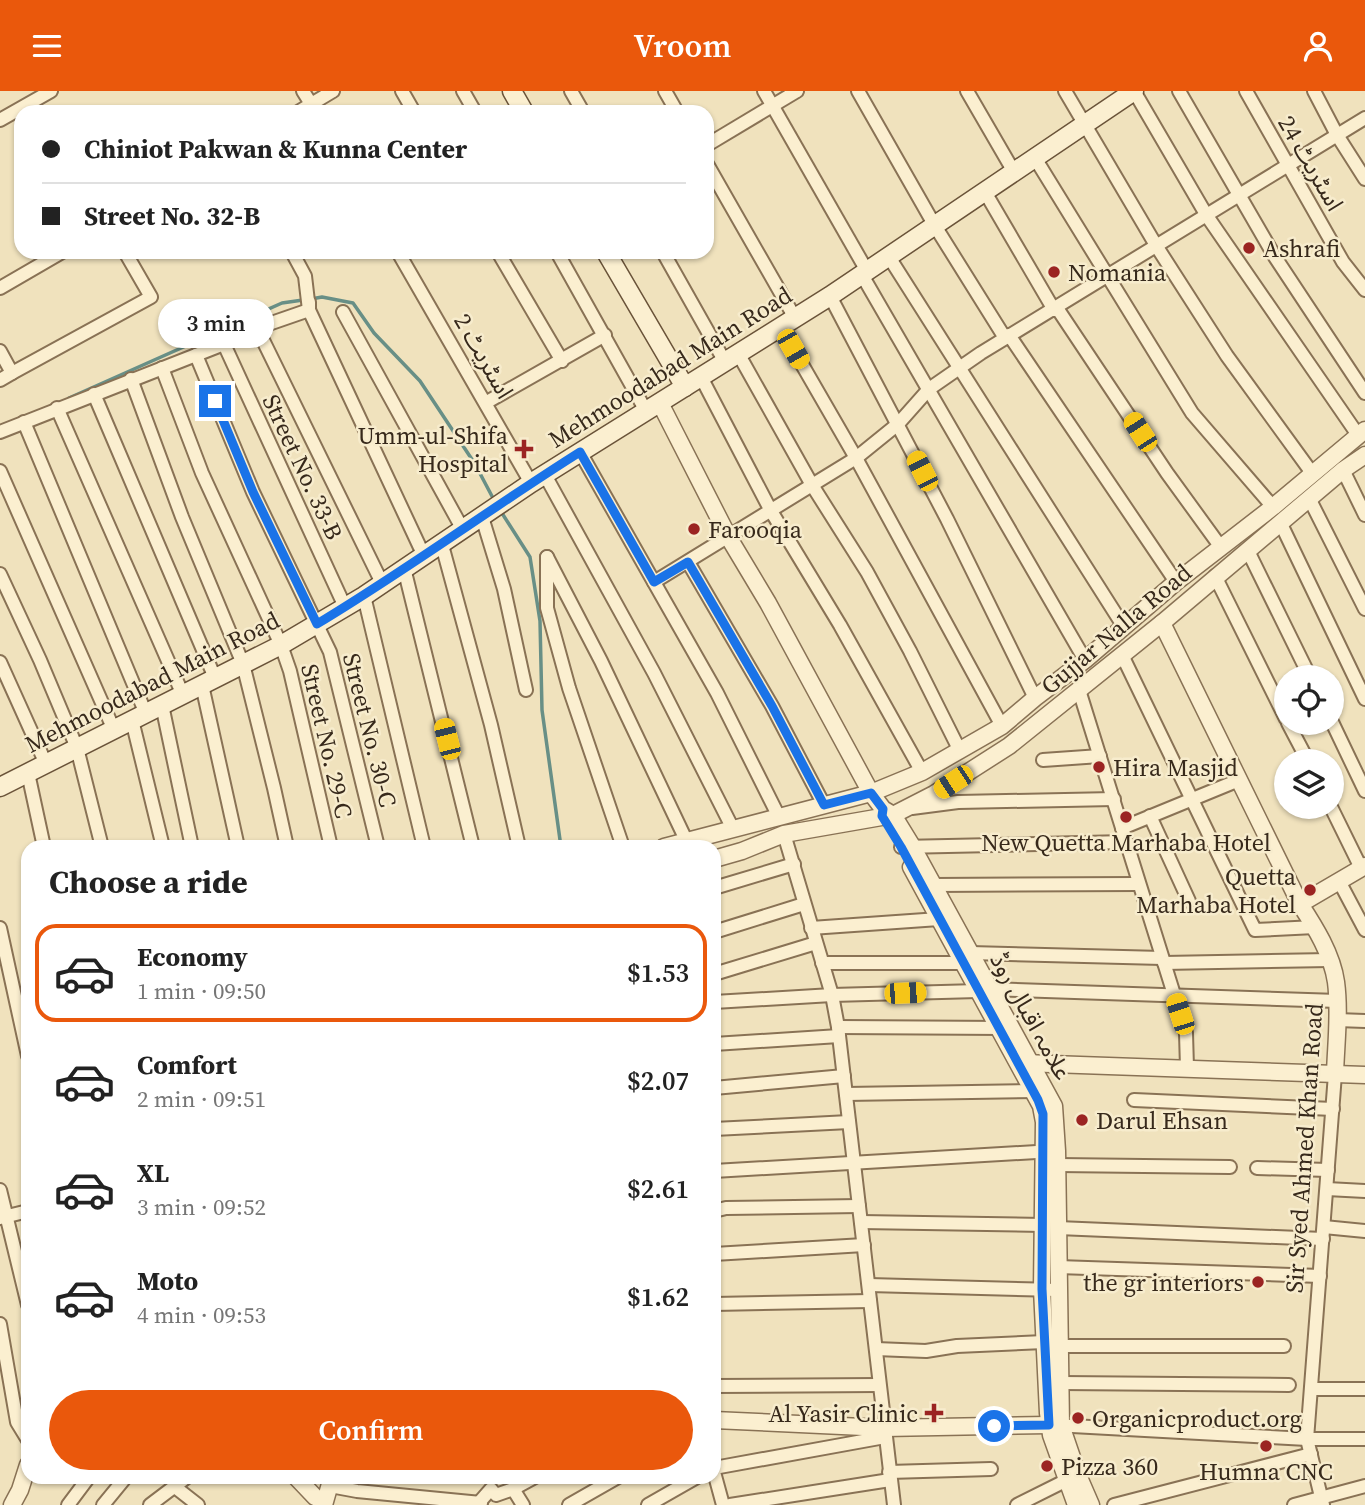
<!DOCTYPE html>
<meta charset="utf-8">
<style>
:root{--surface:#fff;--page:#f6f6f6;--text:#222;--muted:#767676;--line:#e0e0e0;--accent:#ea580c}
body{margin:0;font-family:"Source Serif 4","Noto Sans Arabic",serif;background:var(--page);color:var(--text);height:100vh;display:flex;flex-direction:column;font-size:26px;white-space:nowrap}
*{box-sizing:border-box;margin:0}
p{font-size:23px;color:var(--muted)}
.icon{flex:none;width:38px;height:38px;fill:none;stroke:currentColor;stroke-width:2;stroke-linecap:round;stroke-linejoin:round}
.map{position:relative;flex:1;overflow:hidden}
.side{position:absolute;left:21px;top:749px;width:700px;height:644px;display:flex;flex-direction:column;background:var(--surface);border-radius:21px;box-shadow:0 2px 5px #0004}
.side>*{flex:none}
.banner{position:absolute;left:14px;top:14px;width:700px;height:154px;border-radius:21px;box-shadow:0 2px 5px #0004;display:grid;align-content:center;height:154px;padding:0 28px;background:var(--surface)}
.tools{position:absolute;left:1274px;top:574px;display:grid;gap:14px}
.tools a{display:grid;place-items:center;width:70px;height:70px;border-radius:50%;background:var(--surface);box-shadow:0 2px 5px #0004;font-size:35px}
.end{position:absolute;width:32px;height:32px;margin:-16px;border:9px solid #1a73e8;background:#fff;box-shadow:0 0 0 4px #fff}
.from{border-radius:50%}
.bubble{position:absolute;height:49px;border-radius:24px;background:var(--surface);box-shadow:0 2px 5px #0004;font-size:23px;font-weight:600;line-height:49px;text-align:center}
.car{position:absolute;width:21px;height:42px;margin:-21px -10px;border-radius:9px;box-shadow:0 0 5px 2px #0007;background:linear-gradient(#f5c518 24%,#345 0 40%,#f5c518 0 76%,#345 0 86%,#f5c518 0)}
.banner b{display:flex;align-items:center;gap:24px;height:66px;font-size:26px}
.banner b+b{border-top:2px solid var(--line)}
.banner i{width:18px;height:18px;background:var(--text)}
ul{padding:0;list-style:none}
li{display:flex;align-items:center;gap:21px;height:98px;margin:0 14px 10px;padding:0 14px;border:4px solid transparent;border-radius:21px}
li div{flex:1}
li b{display:block;font-size:26px}
li em{font-style:normal;font-weight:600}
li.selected{border-color:var(--accent)}
li>.icon{width:63px;height:63px;stroke-width:1.5}
h2{padding:0 28px;font-size:32px;line-height:84px}
.button{display:flex;gap:14px;margin-top:auto;padding:14px 28px}
.button a{flex:1;height:80px;border-radius:42px;background:var(--accent);color:#fff;font-size:28px;font-weight:600;line-height:80px;text-align:center}
header{display:flex;justify-content:space-between;align-items:center;height:91px;padding:0 28px;background:var(--accent);color:#fff;font-size:32px;font-weight:600}
.map>svg:first-child{display:block}
.lines{fill:none;stroke-linecap:round;stroke-linejoin:round}
.stream{stroke:#688f86;stroke-width:3.5}
.minor-casing{stroke:#897255;stroke-width:16}
.tertiary-casing{stroke:#897255;stroke-width:19}
.secondary-casing{stroke:#6a5339;stroke-width:21}
.minor{stroke:#fbefd0;stroke-width:12}
.tertiary{stroke:#fbefd0;stroke-width:16}
.secondary{stroke:#fbefd0;stroke-width:18}
.route{stroke:#1a73e8;stroke-width:9}
.poi-dot{fill:#9b2422;stroke:#f7eccd;stroke-width:2.5}
.labels{text-anchor:middle;dominant-baseline:central;stroke-width:5;stroke-linejoin:round;paint-order:stroke}
.street-label{font-size:24px;fill:#37291b;stroke:#f7eccd}
.poi-label{font-size:24px;fill:#37291b;stroke:#f7eccd;text-anchor:start}
</style>
<header><svg class="icon" aria-label="menu" viewBox="0 0 24 24"><path d="M4 6h16M4 12h16M4 18h16"/></svg>Vroom<svg class="icon" aria-label="person" viewBox="0 0 24 24"><circle cx="12" cy="8" r="4"/><path d="M4 21q1-7 8-7t8 7"/></svg></header>
<div class="map">
<svg width="1365" height="1414" viewBox="0 0 1365 1414">
<rect width="100%" height="100%" fill="#f0e2bd"/>
<g class="lines">
<g class="stream">
<polyline points="311,208 322,206 353,212 374,242 420,290 475,373 494,409"/>
<polyline points="69,307 282,212 303,209"/>
<polyline points="500,419 530,466 540,530 542,619 561,756"/>
</g>
<g class="minor-casing">
<g id="minor">
<polyline points="303,0 316,21"/>
<polyline points="402,0 414,21"/>
<polyline points="463,0 475,21"/>
<polyline points="571,0 583,21"/>
<polyline points="665,0 677,21"/>
<polyline points="764,0 867,180"/>
<polyline points="858,0 935,135 1005,247"/>
<polyline points="967,0 1014,81"/>
<polyline points="1065,0 1157,156 1227,265 1312,382"/>
<polyline points="1134,0 1207,125 1358,344"/>
<polyline points="1179,0 1275,166 1365,302"/>
<polyline points="1246,0 1343,171 1365,199"/>
<polyline points="1314,0 1337,44 1365,88"/>
<polyline points="298,21 333,0"/>
<polyline points="0,29 51,0"/>
<polyline points="707,54 797,0"/>
<polyline points="1035,67 1192,322 1273,416"/>
<polyline points="707,73 795,227"/>
<polyline points="985,101 1054,219"/>
<polyline points="292,161 305,185 309,219 424,465"/>
<polyline points="398,161 531,392"/>
<polyline points="498,161 562,270"/>
<polyline points="557,161 646,320"/>
<polyline points="663,161 725,271"/>
<polyline points="889,166 1124,536"/>
<polyline points="862,184 1085,569"/>
<polyline points="0,197 62,161"/>
<polyline points="830,205 947,428 1035,607"/>
<polyline points="1057,217 1167,382 1220,455"/>
<polyline points="343,221 462,437"/>
<polyline points="257,237 382,492"/>
<polyline points="781,237 856,367 1002,635"/>
<polyline points="1009,244 1176,491"/>
<polyline points="224,253 345,516"/>
<polyline points="0,260 12,282 0,289"/>
<polyline points="196,264 253,401 330,561 378,756"/>
<polyline points="739,264 812,394 867,481 910,560 960,660"/>
<polyline points="162,277 202,382 281,554 290,580 331,756"/>
<polyline points="12,282 151,206 125,161"/>
<polyline points="701,286 771,420 840,534 922,681"/>
<polyline points="131,288 182,426 243,573 274,697 287,756"/>
<polyline points="94,303 215,587"/>
<polyline points="487,311 605,244"/>
<polyline points="57,317 183,604"/>
<polyline points="24,331 146,623"/>
<polyline points="0,341 224,253 257,237 309,219 309,211"/>
<polyline points="580,361 717,602 779,726"/>
<polyline points="1343,379 1365,424"/>
<polyline points="0,380 114,639"/>
<polyline points="545,384 654,582 733,738"/>
<polyline points="1309,407 1365,518"/>
<polyline points="482,426 504,498 526,599"/>
<polyline points="1281,433 1365,608"/>
<polyline points="442,454 491,634 519,756"/>
<polyline points="1248,460 1310,586"/>
<polyline points="547,466 601,570 686,749"/>
<polyline points="547,466 547,517 569,597 623,756"/>
<polyline points="688,471 772,615 824,714"/>
<polyline points="404,477 473,756"/>
<polyline points="0,483 40,569 77,657 102,756"/>
<polyline points="1215,485 1286,628"/>
<polyline points="654,491 856,367 898,333 929,298 981,262 1365,27"/>
<polyline points="364,505 424,756"/>
<polyline points="1122,564 1255,839 1315,836"/>
<polyline points="0,571 46,673"/>
<polyline points="202,594 238,756"/>
<polyline points="1079,599 1186,942 1187,977"/>
<polyline points="162,614 192,756"/>
<polyline points="132,629 163,756"/>
<polyline points="1332,631 1365,700"/>
<polyline points="1288,632 1308,670"/>
<polyline points="1043,669 1100,665"/>
<polyline points="28,682 44,756"/>
<polyline points="1331,716 1361,777"/>
<polyline points="912,717 958,711 1114,708"/>
<polyline points="1150,725 1189,810"/>
<polyline points="1122,737 1239,689"/>
<polyline points="784,743 832,904 838,936 894,1414"/>
<polyline points="901,756 1126,751"/>
<polyline points="1339,790 1365,839"/>
<polyline points="933,794 1138,793"/>
<polyline points="714,797 794,773"/>
<polyline points="0,837 28,965"/>
<polyline points="811,837 939,828"/>
<polyline points="714,841 804,813"/>
<polyline points="970,862 1162,867"/>
<polyline points="822,872 963,872"/>
<polyline points="1164,872 1330,869"/>
<polyline points="714,883 816,852"/>
<polyline points="990,898 1338,910"/>
<polyline points="714,911 832,904 978,900"/>
<polyline points="1337,929 1365,930"/>
<polyline points="838,936 1005,937"/>
<polyline points="714,953 839,945"/>
<polyline points="714,997 844,985"/>
<polyline points="846,1003 1038,1000"/>
<polyline points="1134,1009 1333,1018"/>
<polyline points="714,1038 849,1031"/>
<polyline points="1058,1074 1230,1076"/>
<polyline points="1257,1077 1328,1079"/>
<polyline points="714,1080 1053,1060"/>
<polyline points="1327,1098 1365,1100"/>
<polyline points="0,1099 28,1214"/>
<polyline points="714,1120 726,1117 859,1115"/>
<polyline points="0,1127 28,1120"/>
<polyline points="861,1131 1043,1134"/>
<polyline points="1324,1136 1365,1140"/>
<polyline points="1058,1137 1323,1148"/>
<polyline points="714,1163 864,1154"/>
<polyline points="1058,1176 1320,1185"/>
<polyline points="869,1194 1058,1199"/>
<polyline points="714,1213 870,1210"/>
<polyline points="0,1233 17,1331 28,1349"/>
<polyline points="1060,1255 1284,1255"/>
<polyline points="876,1258 926,1260 957,1255 1044,1251"/>
<polyline points="1061,1292 1289,1294"/>
<polyline points="714,1295 879,1294"/>
<polyline points="1311,1298 1365,1298"/>
<polyline points="1054,1334 1307,1348 1365,1348"/>
<polyline points="714,1377 885,1346"/>
<polyline points="714,1381 723,1414"/>
<polyline points="889,1381 991,1378"/>
<polyline points="330,1395 357,1400 481,1412"/>
<polyline points="175,1396 198,1414"/>
<polyline points="513,1398 523,1414"/>
<polyline points="68,1414 89,1386"/>
<polyline points="103,1414 126,1386"/>
<polyline points="150,1414 187,1386"/>
<polyline points="477,1414 491,1398 496,1404 513,1398 535,1386"/>
<polyline points="569,1414 618,1386"/>
<polyline points="648,1414 697,1386"/>
<polyline points="730,1414 890,1389"/>
<polyline points="1017,1414 1067,1389"/>
<polyline points="1114,1414 1311,1363"/>
<polyline points="1294,1414 1365,1395"/>
<polyline points="1323,1414 1307,1348 1335,983"/>
</g>
</g>
<g class="tertiary-casing">
<g id="tertiary">
<polyline points="660,312 729,447 768,512 871,702 883,718 893,724 912,755 1054,1015 1057,1060 1061,1334 1078,1384 1091,1414"/>
<path d="M1162,532l138,281c15,23 32,50 36,78 4,30 0,61 -1,92"/>
<polyline points="664,756 871,702 922,681 1002,635 1035,607 1085,569 1176,491 1273,416 1365,339"/>
<polyline points="714,768 742,760 784,743 893,724 934,703 1009,655 1162,532 1343,379 1365,364"/>
<polyline points="911,776 1041,1015 1044,1031 1042,1198 1048,1322 1051,1344 1076,1414"/>
<polyline points="1300,813 1365,775"/>
<polyline points="1023,972 1365,984"/>
<polyline points="714,1329 884,1337 1049,1334"/>
<polyline points="296,1386 315,1406 324,1410"/>
<polyline points="12,1414 20,1399 28,1374"/>
<polyline points="324,1414 332,1386"/>
</g>
</g>
<g class="secondary-casing">
<g id="secondary">
<polyline points="512,0 524,21"/>
<polyline points="606,161 685,296"/>
<polyline points="0,696 281,554 364,505 531,392 830,205 1134,0"/>
</g>
</g>
<use href="#minor" class="minor"/>
<use href="#tertiary" class="tertiary"/>
<use href="#secondary" class="secondary"/>
</g>
<g class="lines">
<path class="route" d="M215,310l38,91 64,132c90,-54 174,-116 263,-172l74,130 34,-20 84,144 52,99 47,-12 12,16 -1,7 19,31 137,253 5,14 -1,175 7,136 -55,1"/>
</g>
<g class="poi-dot">
<circle cx="1249" cy="157" r="7"/>
<circle cx="1054" cy="181" r="7"/>
<path d="M520.5 347.5h7v7h7v7h-7v7h-7v-7h-7v-7h7z"/>
<circle cx="694" cy="438" r="7"/>
<circle cx="1099" cy="676" r="7"/>
<circle cx="1126" cy="726" r="7"/>
<circle cx="1310" cy="799" r="7"/>
<circle cx="1082" cy="1029" r="7"/>
<circle cx="1258" cy="1191" r="7"/>
<path d="M930.5 1311.5h7v7h7v7h-7v7h-7v-7h-7v-7h7z"/>
<circle cx="1078" cy="1327" r="7"/>
<circle cx="1266" cy="1355" r="7"/>
<circle cx="1047" cy="1375" r="7"/>
</g>
<g class="labels">
<g class="street-label">
<text transform="translate(1311 72) rotate(60)">اسٹریٹ 24</text>
<text transform="translate(484 265) rotate(60)">اسٹریٹ 2</text>
<text transform="translate(670 276) rotate(-32)">Mehmoodabad Main Road</text>
<text transform="translate(303 376) rotate(65)">Street No. 33-B</text>
<text transform="translate(1116 538) rotate(-40)">Gujjar Nalla Road</text>
<text transform="translate(152 591) rotate(-27)">Mehmoodabad Main Road</text>
<text transform="translate(370 639) rotate(76)">Street No. 30-C</text>
<text transform="translate(327 650) rotate(77)">Street No. 29-C</text>
<text transform="translate(1031 925) rotate(61)">علامہ اقبال روڈ</text>
<text transform="translate(1304 1057) rotate(-86)">Sir Syed Ahmed Khan Road</text>
</g>
<g class="poi-label">
<text x="1263" y="157">Ashrafi</text>
<text x="1068" y="181">Nomania</text>
<text x="508" y="344" text-anchor="end">Umm-ul-Shifa<tspan x="508" dy="28">Hospital</tspan></text>
<text x="708" y="438">Farooqia</text>
<text x="1113" y="676">Hira Masjid</text>
<text x="1126" y="751" text-anchor="middle">New Quetta Marhaba Hotel</text>
<text x="1296" y="785" text-anchor="end">Quetta<tspan x="1296" dy="28">Marhaba Hotel</tspan></text>
<text x="1096" y="1029">Darul Ehsan</text>
<text x="1244" y="1191" text-anchor="end">the gr interiors</text>
<text x="918" y="1322" text-anchor="end">Al Yasir Clinic</text>
<text x="1092" y="1327">Organicproduct.org</text>
<text x="1061" y="1375">Pizza 360</text>
<text x="1266" y="1380" text-anchor="middle">Humna CNC</text>
</g>
</g>
</svg>
<div class="tools">
<a><svg class="icon" aria-label="locate" viewBox="0 0 24 24"><circle cx="12" cy="12" r="6"/><path d="M12 2v4M12 18v4M2 12h4M18 12h4"/></svg></a>
<a><svg class="icon" aria-label="layers" viewBox="0 0 24 24"><path d="M12 4l9 5-9 5-9-5zM3 14l9 5 9-5"/></svg></a>
</div>
<i class="end from" style="left:994px;top:1335px"></i>
<i class="end" style="left:215px;top:310px"></i>
<div class="bubble" style="left:158px;top:208px;width:116px">3 min</div>
<i class="car" style="left:793px;top:258px;rotate:150deg"></i>
<i class="car" style="left:1140px;top:341px;rotate:327deg"></i>
<i class="car" style="left:922px;top:380px;rotate:333deg"></i>
<i class="car" style="left:447px;top:648px;rotate:346deg"></i>
<i class="car" style="left:953px;top:691px;rotate:237deg"></i>
<i class="car" style="left:905px;top:902px;rotate:88deg"></i>
<i class="car" style="left:1180px;top:923px;rotate:342deg"></i>
<div class="banner">
<b><i class="from"></i>Chiniot Pakwan &amp; Kunna Center</b>
<b><i></i>Street No. 32-B</b>
</div>
<section class="side">
<h2>Choose a ride</h2>
<ul>
<li class="selected"><svg class="icon" aria-label="car" viewBox="0 0 24 24"><path d="M5 17H2v-5l4-1 3-4h7l3 4 3 1v5h-3M9 17h6M6 11h13"/><circle cx="7" cy="17" r="2"/><circle cx="17" cy="17" r="2"/></svg><div><b>Economy</b><p>1 min · 09:50</p></div><em>$1.53</em></li>
<li><svg class="icon" aria-label="car" viewBox="0 0 24 24"><path d="M5 17H2v-5l4-1 3-4h7l3 4 3 1v5h-3M9 17h6M6 11h13"/><circle cx="7" cy="17" r="2"/><circle cx="17" cy="17" r="2"/></svg><div><b>Comfort</b><p>2 min · 09:51</p></div><em>$2.07</em></li>
<li><svg class="icon" aria-label="car" viewBox="0 0 24 24"><path d="M5 17H2v-5l4-1 3-4h7l3 4 3 1v5h-3M9 17h6M6 11h13"/><circle cx="7" cy="17" r="2"/><circle cx="17" cy="17" r="2"/></svg><div><b>XL</b><p>3 min · 09:52</p></div><em>$2.61</em></li>
<li><svg class="icon" aria-label="car" viewBox="0 0 24 24"><path d="M5 17H2v-5l4-1 3-4h7l3 4 3 1v5h-3M9 17h6M6 11h13"/><circle cx="7" cy="17" r="2"/><circle cx="17" cy="17" r="2"/></svg><div><b>Moto</b><p>4 min · 09:53</p></div><em>$1.62</em></li>
</ul>
<div class="button"><a>Confirm</a></div>
</section>
</div>
